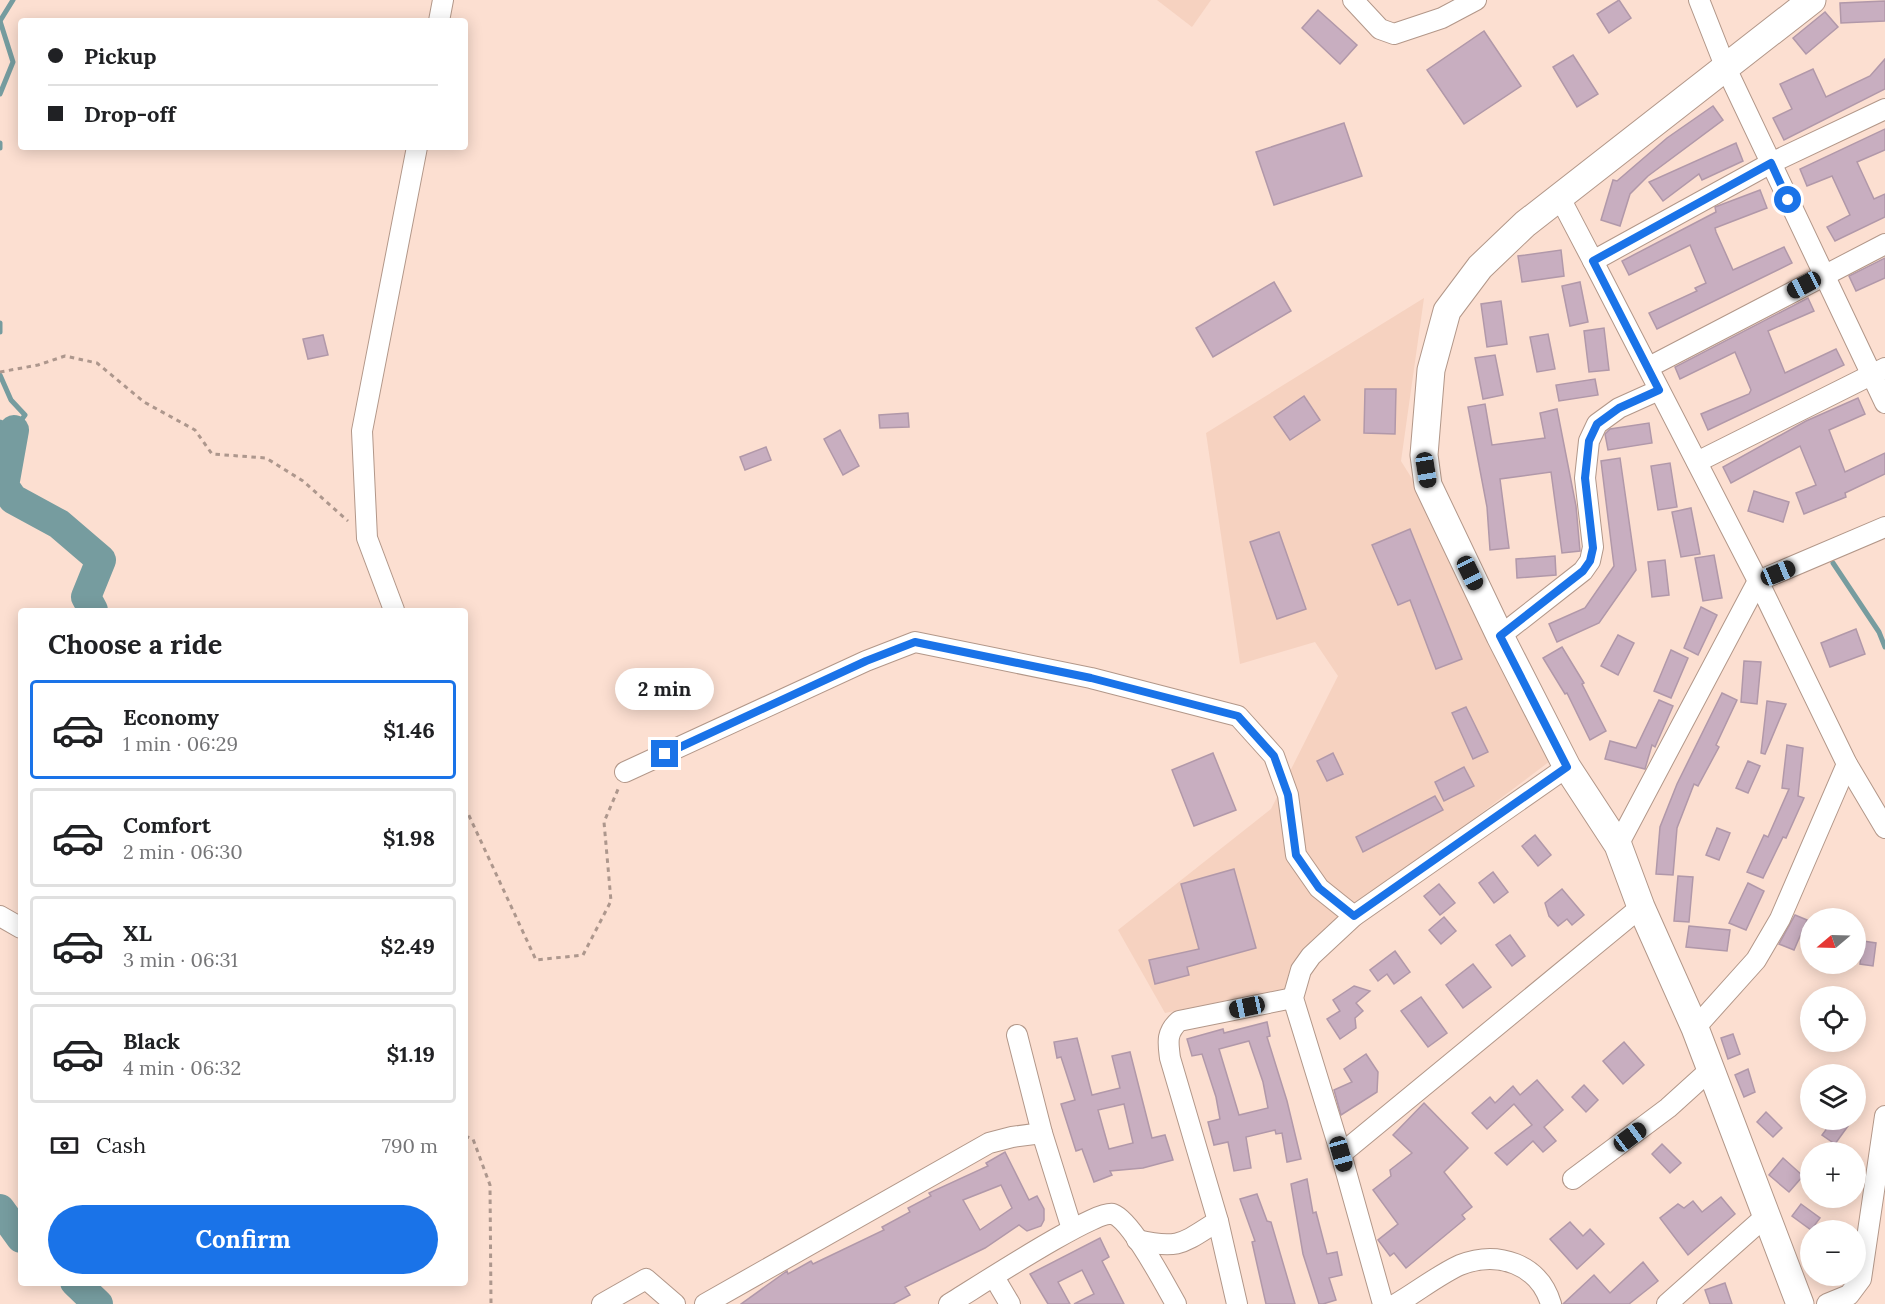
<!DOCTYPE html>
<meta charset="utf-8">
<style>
:root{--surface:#fff;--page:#f6f6f6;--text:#202124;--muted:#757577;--line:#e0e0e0;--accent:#1a73e8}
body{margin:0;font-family:Lora,serif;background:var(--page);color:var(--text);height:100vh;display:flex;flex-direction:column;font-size:22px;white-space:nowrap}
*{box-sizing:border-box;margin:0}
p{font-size:20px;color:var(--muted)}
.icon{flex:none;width:33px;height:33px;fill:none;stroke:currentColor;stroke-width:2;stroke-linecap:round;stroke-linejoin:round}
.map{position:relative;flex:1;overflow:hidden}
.sheet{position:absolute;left:18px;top:608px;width:450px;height:678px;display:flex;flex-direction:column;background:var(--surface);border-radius:6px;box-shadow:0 3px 15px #0003}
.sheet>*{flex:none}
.hud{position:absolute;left:18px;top:18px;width:450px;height:132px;border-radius:6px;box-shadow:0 3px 15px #0003;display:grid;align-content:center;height:132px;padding:0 30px;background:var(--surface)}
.needle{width:39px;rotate:251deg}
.buttons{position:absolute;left:1800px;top:908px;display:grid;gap:12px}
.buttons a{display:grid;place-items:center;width:66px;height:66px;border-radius:50%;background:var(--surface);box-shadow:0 3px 15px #0003;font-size:30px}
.end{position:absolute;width:27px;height:27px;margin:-14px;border:8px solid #1a73e8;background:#fff;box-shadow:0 0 0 3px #fff}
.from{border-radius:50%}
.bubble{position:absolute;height:42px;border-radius:21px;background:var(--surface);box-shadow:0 3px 15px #0003;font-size:20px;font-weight:700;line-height:42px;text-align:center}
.car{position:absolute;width:18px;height:36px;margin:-18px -9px;border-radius:8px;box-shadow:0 0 4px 2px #0007;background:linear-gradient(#222 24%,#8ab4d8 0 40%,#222 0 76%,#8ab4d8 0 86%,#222 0)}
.hud b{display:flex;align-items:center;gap:21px;height:57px;font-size:22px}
.hud b+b{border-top:2px solid var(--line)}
.hud i{width:15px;height:15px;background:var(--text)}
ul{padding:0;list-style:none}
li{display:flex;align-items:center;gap:18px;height:99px;margin:0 12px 9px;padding:0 18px;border:3px solid var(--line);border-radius:6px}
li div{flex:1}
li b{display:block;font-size:22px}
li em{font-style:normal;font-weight:700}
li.active{border-color:var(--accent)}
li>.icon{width:54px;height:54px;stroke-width:1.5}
h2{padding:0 30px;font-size:27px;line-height:72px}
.pay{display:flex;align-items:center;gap:15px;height:66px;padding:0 30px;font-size:22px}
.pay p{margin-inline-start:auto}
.button{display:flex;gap:12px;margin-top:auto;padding:12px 30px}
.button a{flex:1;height:69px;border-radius:36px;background:var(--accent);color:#fff;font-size:24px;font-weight:700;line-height:69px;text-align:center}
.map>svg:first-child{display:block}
.built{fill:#f6d2c0}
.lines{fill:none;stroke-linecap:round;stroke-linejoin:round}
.stream{stroke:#769c9f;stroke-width:5}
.river{stroke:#769c9f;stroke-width:30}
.building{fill:#c8aec0;stroke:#b198a9;stroke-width:1.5;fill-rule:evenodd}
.street-casing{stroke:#b29789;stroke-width:22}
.secondary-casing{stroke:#b29789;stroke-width:29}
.path{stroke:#ad978d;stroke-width:3;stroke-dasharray:4.5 4.5;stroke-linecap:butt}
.street{stroke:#fff;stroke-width:20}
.secondary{stroke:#fff;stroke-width:27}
.route{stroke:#1a73e8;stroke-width:8}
</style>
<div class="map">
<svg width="1885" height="1304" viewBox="0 0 1885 1304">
<rect width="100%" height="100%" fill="#fcdfd1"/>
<g class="built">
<polygon points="1157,0 1211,0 1192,27"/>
<polygon points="1424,298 1401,461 1454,546 1562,752 1359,905 1288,988 1165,1013 1118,930 1271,809 1338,676 1315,642 1240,664 1206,433"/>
</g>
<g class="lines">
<g class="stream">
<polyline points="0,21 13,62 0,94"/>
<polyline points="0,21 13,0"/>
<polyline points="0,143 0,148"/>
<polyline points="0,323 0,332"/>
<polyline points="0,375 11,400 25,415 14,430 0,422"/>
<polyline points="1833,563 1879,632 1885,647"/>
</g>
<g class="river">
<polyline points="14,430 4,486 13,499 59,524 101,560 86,597 93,610"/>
<polyline points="0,1209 21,1238"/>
<polyline points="75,1282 98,1304"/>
</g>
</g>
<g class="building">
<polygon points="1619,0 1631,18 1609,33 1597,14"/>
<polygon points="1885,1 1885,21 1841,23 1840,3"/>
<polygon points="1318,10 1357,45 1340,64 1302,28"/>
<polygon points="1825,12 1838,27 1806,54 1793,38"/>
<polygon points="1484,31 1521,86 1464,124 1427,70"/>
<polygon points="1573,55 1598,94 1577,107 1553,67"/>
<polygon points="1885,59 1885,89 1784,140 1773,118 1792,109 1780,84 1813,69 1826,97 1870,76"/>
<polygon points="1713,106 1723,120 1648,176 1630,194 1620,226 1601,220 1613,180 1617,181 1667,138"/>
<polygon points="1344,123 1362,176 1274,205 1256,152"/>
<polygon points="1885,129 1885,150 1857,162 1874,199 1885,194 1885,217 1835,241 1827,227 1850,215 1832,176 1807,186 1800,169"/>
<polygon points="1736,143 1743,161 1702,180 1699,174 1663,201 1649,182"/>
<polygon points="1760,190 1767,208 1715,228 1716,232 1733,270 1784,247 1792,263 1657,329 1649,313 1697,291 1695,288 1706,283 1690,245 1629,275 1622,261 1716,212 1715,207"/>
<polygon points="1561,250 1564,276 1522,282 1518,256"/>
<polygon points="1885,258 1885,278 1856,291 1849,276"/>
<polygon points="1274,282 1291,311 1213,357 1196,328"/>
<polygon points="1580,282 1588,322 1570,326 1562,286"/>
<polygon points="1808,298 1814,311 1768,331 1785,373 1836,349 1844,365 1708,430 1701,414 1749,394 1751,390 1735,352 1680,379 1675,367"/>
<polygon points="1501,301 1507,344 1487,347 1481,304"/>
<polygon points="1604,328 1609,370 1589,372 1584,331"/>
<polygon points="1548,334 1555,369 1537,372 1530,337"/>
<polygon points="323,335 328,355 308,359 303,339"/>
<polygon points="1495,355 1503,395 1483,399 1475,358"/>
<polygon points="1595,379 1598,395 1559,401 1556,385"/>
<polygon points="1365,389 1396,389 1395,434 1364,433"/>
<polygon points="1304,396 1320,420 1290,440 1274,417"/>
<polygon points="1858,398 1865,414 1829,430 1845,472 1885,453 1885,474 1845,493 1846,497 1804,514 1796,493 1816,485 1800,446 1731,483 1723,467 1806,421"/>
<polygon points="1485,404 1492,445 1545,438 1540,413 1557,409 1576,506 1580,551 1562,553 1551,472 1500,479 1509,548 1490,550 1487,507 1468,407"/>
<polygon points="908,413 909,427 880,428 879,415"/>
<polygon points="1649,423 1652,443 1608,450 1605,434 1610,429"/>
<polygon points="840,430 859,466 843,475 824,439"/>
<polygon points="766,447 771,460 745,470 740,457"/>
<polygon points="1620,458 1636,570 1599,623 1557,642 1549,624 1585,608 1614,566 1601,461"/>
<polygon points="1670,463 1677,507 1658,510 1651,466"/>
<polygon points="1754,491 1789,502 1783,522 1748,511"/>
<polygon points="1691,508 1700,554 1681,557 1672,512"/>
<polygon points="1410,529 1462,659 1436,669 1410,600 1398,605 1372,545"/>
<polygon points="1279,532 1306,609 1277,619 1250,542"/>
<polygon points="1714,555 1722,598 1703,601 1695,558"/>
<polygon points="1555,556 1556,575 1517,578 1516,559"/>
<polygon points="1665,560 1669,595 1652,597 1648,562"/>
<polygon points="1701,607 1717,615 1698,655 1684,648"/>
<polygon points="1856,629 1865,654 1830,667 1821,643"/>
<polygon points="1618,635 1634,643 1618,675 1601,666"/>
<polygon points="1562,647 1584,683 1582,684 1606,731 1590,740 1567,693 1565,694 1543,658"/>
<polygon points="1671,650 1688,658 1671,698 1654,691"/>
<polygon points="1744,661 1761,662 1757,704 1741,702"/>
<polygon points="1722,693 1737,700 1716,745 1719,747 1698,786 1694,784 1677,828 1673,875 1656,874 1660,827 1677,784"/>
<polygon points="1659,700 1673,706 1655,747 1652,745 1645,769 1605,759 1610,741 1636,748"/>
<polygon points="1767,701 1786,704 1765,754 1761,753"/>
<polygon points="1466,707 1488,752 1473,759 1452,713"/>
<polygon points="1787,745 1803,748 1798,796 1804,798 1786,838 1783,837 1763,878 1747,872 1764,835 1768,837 1789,789 1782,788"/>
<polygon points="1213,753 1236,810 1194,826 1172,770"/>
<polygon points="1333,753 1343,774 1327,781 1317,761"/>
<polygon points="1748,761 1760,766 1748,793 1736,788"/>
<polygon points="1464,767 1474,786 1444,801 1435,782"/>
<polygon points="1435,796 1443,810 1363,852 1356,837"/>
<polygon points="1717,828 1730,833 1719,860 1706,855"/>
<polygon points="1535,835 1551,855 1538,866 1522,846"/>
<polygon points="1234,869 1256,948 1187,967 1189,975 1155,984 1149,960 1199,949 1181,884"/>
<polygon points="1493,872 1508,892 1494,903 1479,883"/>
<polygon points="1678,876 1693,877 1689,922 1674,921"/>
<polygon points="1748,883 1764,891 1746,930 1729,923"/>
<polygon points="1439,884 1455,903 1440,915 1424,896"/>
<polygon points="1562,889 1584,915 1572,925 1567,919 1558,926 1549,916 1545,903"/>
<polygon points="1795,915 1807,920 1794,950 1779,944"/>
<polygon points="1444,917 1456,931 1441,944 1429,930"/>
<polygon points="1689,926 1730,930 1727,951 1686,947"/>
<polygon points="1510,935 1525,956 1512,966 1496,945"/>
<polygon points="1863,941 1876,943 1873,966 1860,964"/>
<polygon points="1395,951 1410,972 1394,984 1387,974 1378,981 1370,970"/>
<polygon points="1473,964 1491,987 1463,1008 1446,985"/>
<polygon points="1354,986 1370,991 1356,1003 1363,1011 1355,1018 1356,1028 1340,1039 1327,1019 1340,1011 1333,1000"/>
<polygon points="1421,997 1447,1033 1428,1047 1401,1011"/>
<path d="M1267,1022l3,14 -3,1 20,64 14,58 -14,3 -5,-29 -6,1 -1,-4 -29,7 5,31 -17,3 -6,-29 -14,3 -6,-23 12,-3 -4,-22 -14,-43 -10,2 -5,-17 36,-10 1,4zM1249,1041l14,41 5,26 -29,7 -20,-66z"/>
<polygon points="1733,1034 1740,1054 1728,1059 1721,1038"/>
<path d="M1077,1038l15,57 28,-7 -8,-32 18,-4 22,86 13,-3 8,25 -30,8 -33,3 2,4 -18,7 -12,-33 -6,2 -15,-47 14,-4 -14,-43 -4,1 -3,-16zM1124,1104l9,39 -24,6 -11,-39z"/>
<polygon points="1624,1042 1644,1065 1623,1084 1603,1061"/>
<polygon points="1366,1054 1378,1072 1377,1092 1341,1115 1334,1090 1352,1082 1344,1069"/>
<polygon points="1748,1069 1755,1092 1744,1097 1735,1075"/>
<polygon points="1537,1080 1563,1110 1544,1127 1556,1141 1543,1152 1533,1141 1507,1165 1495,1153 1532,1125 1514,1104 1487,1129 1472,1113 1490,1097 1495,1103 1513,1086 1520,1095"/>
<polygon points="1584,1085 1598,1100 1586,1112 1572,1097"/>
<polygon points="1424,1103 1468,1148 1444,1172 1472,1207 1462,1215 1465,1219 1406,1268 1394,1253 1390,1256 1378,1240 1398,1224 1373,1190 1391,1176 1390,1170 1412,1153 1393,1135"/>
<polygon points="1766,1112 1782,1128 1773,1137 1757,1122"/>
<polygon points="1834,1119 1848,1126 1835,1144 1822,1135"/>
<polygon points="1662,1144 1681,1163 1670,1173 1652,1154"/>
<path d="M1005,1152l24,48 8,-4 7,13v11l-3,6 -14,5 -8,-6 -34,23 -80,39 5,8 -17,9h-152l46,-33 1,3 23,-13 2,3 71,-34 -2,-3 28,-15 -2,-4 23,-12 -2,-3 59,-27 -2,-3zM1001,1185l11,23 -32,22 -17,-30z"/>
<polygon points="1783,1158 1803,1176 1789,1192 1769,1175"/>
<polygon points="1307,1179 1313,1213 1316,1212 1327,1254 1337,1252 1342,1275 1329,1278 1336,1300 1323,1304 1319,1304 1303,1254 1291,1184"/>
<polygon points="1257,1194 1267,1221 1271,1222 1295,1304 1266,1304 1252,1242 1255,1241 1240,1199"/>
<polygon points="1721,1197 1735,1214 1688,1255 1660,1218 1678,1204 1684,1208 1693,1201 1702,1212"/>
<polygon points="1801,1204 1820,1218 1811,1230 1792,1216"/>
<polygon points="1570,1222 1583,1236 1590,1229 1604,1244 1577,1269 1550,1239"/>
<polygon points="1100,1238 1109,1257 1102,1261 1124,1304 1074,1304 1094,1294 1082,1270 1058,1282 1070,1304 1048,1304 1030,1274"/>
<polygon points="1643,1262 1658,1281 1629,1304 1563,1304 1594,1275 1610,1293"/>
<polygon points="1725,1283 1732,1304 1710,1304 1705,1290"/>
</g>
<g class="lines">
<g class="street-casing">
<g id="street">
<polyline points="1353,0 1380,29 1394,34 1442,18 1476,0"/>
<polyline points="1699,0 1725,66 1885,403"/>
<polyline points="439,21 443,0"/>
<polyline points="1560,198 1593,261 1771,163 1885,109"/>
<polyline points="1593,261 1758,581 1847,764 1885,828"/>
<polyline points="1649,367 1885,244"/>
<polyline points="1697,462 1885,368"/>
<polyline points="394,610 367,538 362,431 417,147"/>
<polyline points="1500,636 1583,571 1590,561 1593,547 1585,478 1589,441 1597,424 1619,408 1659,390"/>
<polyline points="625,772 866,661 915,642 1091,678 1238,716 1274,756 1288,795 1296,855 1319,888 1354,916"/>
<polyline points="1618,845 1758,581 1885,527"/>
<polyline points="0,916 21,928"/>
<polyline points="1695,1028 1756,960 1780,919 1847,764"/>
<polyline points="1017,1035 1042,1133 1072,1229"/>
<polyline points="1341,1154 1641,907"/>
<polyline points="1573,1179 1668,1108 1710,1070"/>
<path d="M1137,1240c42,10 46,3 81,-19"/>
<polyline points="994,1277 1010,1304"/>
<polyline points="602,1304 646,1279 675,1304"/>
<polyline points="705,1304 989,1143 1012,1137 1042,1133"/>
<path d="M949,1304c22,-13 148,-96 164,-90 19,7 52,71 63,90"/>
<path d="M1237,1304l-19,-83 -48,-163c-2,-16 -4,-25 9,-37l114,-23"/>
<polyline points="1383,1304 1341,1154 1293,998 1301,970 1311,956 1354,916 1567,767"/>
<path d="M1396,1304c21,-12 42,-29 64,-39 38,-15 79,-1 91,39"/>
<polyline points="1667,1304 1766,1216"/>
<polyline points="1827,1304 1849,1295 1861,1279 1885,1116"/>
</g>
</g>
<g class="secondary-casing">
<polyline id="secondary" points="1800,1304 1695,1028 1641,907 1618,845 1567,767 1500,636 1428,485 1424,455 1431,370 1447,311 1480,267 1525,224 1812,0"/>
</g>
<g class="path">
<polyline points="0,372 38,365 65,356 97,363 144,402 195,430 212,454 266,458 303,481 348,521"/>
<polyline points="465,807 536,960 583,955 611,901 604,822 619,787"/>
<polyline points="465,1136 473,1139 490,1185 491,1304"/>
</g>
<use href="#street" class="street"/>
<use href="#secondary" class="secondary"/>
</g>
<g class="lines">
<polyline class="route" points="665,754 866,661 915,642 1091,678 1238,716 1274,756 1288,795 1296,855 1319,888 1354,916 1567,767 1500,636 1583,571 1590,561 1593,548 1585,478 1589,441 1597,424 1619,408 1659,390 1593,261 1771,163 1788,200"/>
</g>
</svg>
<div class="buttons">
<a><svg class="needle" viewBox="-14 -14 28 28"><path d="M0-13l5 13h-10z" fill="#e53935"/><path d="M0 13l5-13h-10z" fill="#757577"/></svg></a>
<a><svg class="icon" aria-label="locate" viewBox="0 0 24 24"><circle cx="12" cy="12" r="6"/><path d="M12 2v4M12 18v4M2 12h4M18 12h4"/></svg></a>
<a><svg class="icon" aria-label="layers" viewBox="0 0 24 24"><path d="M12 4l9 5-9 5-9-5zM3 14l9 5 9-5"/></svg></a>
<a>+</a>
<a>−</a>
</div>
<i class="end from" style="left:1788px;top:200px"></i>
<i class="end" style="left:665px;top:754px"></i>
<div class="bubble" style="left:615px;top:668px;width:99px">2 min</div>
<i class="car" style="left:1804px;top:285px;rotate:242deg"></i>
<i class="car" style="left:1426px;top:470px;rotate:171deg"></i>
<i class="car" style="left:1470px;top:573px;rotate:154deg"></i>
<i class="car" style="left:1778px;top:573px;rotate:68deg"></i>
<i class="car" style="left:1247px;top:1007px;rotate:258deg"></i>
<i class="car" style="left:1630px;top:1137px;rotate:53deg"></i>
<i class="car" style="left:1341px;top:1154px;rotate:164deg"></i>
<div class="hud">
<b><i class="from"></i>Pickup</b>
<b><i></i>Drop-off</b>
</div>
<section class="sheet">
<h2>Choose a ride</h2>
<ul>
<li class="active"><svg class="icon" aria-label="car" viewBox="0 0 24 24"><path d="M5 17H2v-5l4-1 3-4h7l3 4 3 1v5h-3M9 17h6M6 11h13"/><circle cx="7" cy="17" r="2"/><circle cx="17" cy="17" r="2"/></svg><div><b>Economy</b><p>1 min · 06:29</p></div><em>$1.46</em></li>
<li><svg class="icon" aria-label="car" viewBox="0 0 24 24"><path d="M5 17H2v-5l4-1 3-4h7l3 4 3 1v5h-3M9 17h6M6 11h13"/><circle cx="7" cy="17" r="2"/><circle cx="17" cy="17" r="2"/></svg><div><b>Comfort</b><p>2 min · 06:30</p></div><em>$1.98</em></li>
<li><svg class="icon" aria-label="car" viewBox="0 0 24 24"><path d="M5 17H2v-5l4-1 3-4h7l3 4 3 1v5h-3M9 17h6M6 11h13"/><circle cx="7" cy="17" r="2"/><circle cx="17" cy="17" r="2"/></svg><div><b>XL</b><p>3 min · 06:31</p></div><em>$2.49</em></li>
<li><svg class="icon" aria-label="car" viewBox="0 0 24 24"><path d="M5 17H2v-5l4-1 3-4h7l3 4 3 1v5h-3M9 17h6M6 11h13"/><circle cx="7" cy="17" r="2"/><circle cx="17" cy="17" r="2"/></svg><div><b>Black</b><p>4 min · 06:32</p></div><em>$1.19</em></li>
</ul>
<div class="pay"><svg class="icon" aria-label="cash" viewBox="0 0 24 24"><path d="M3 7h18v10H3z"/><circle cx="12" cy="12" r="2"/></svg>Cash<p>790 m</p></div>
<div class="button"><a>Confirm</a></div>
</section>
</div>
